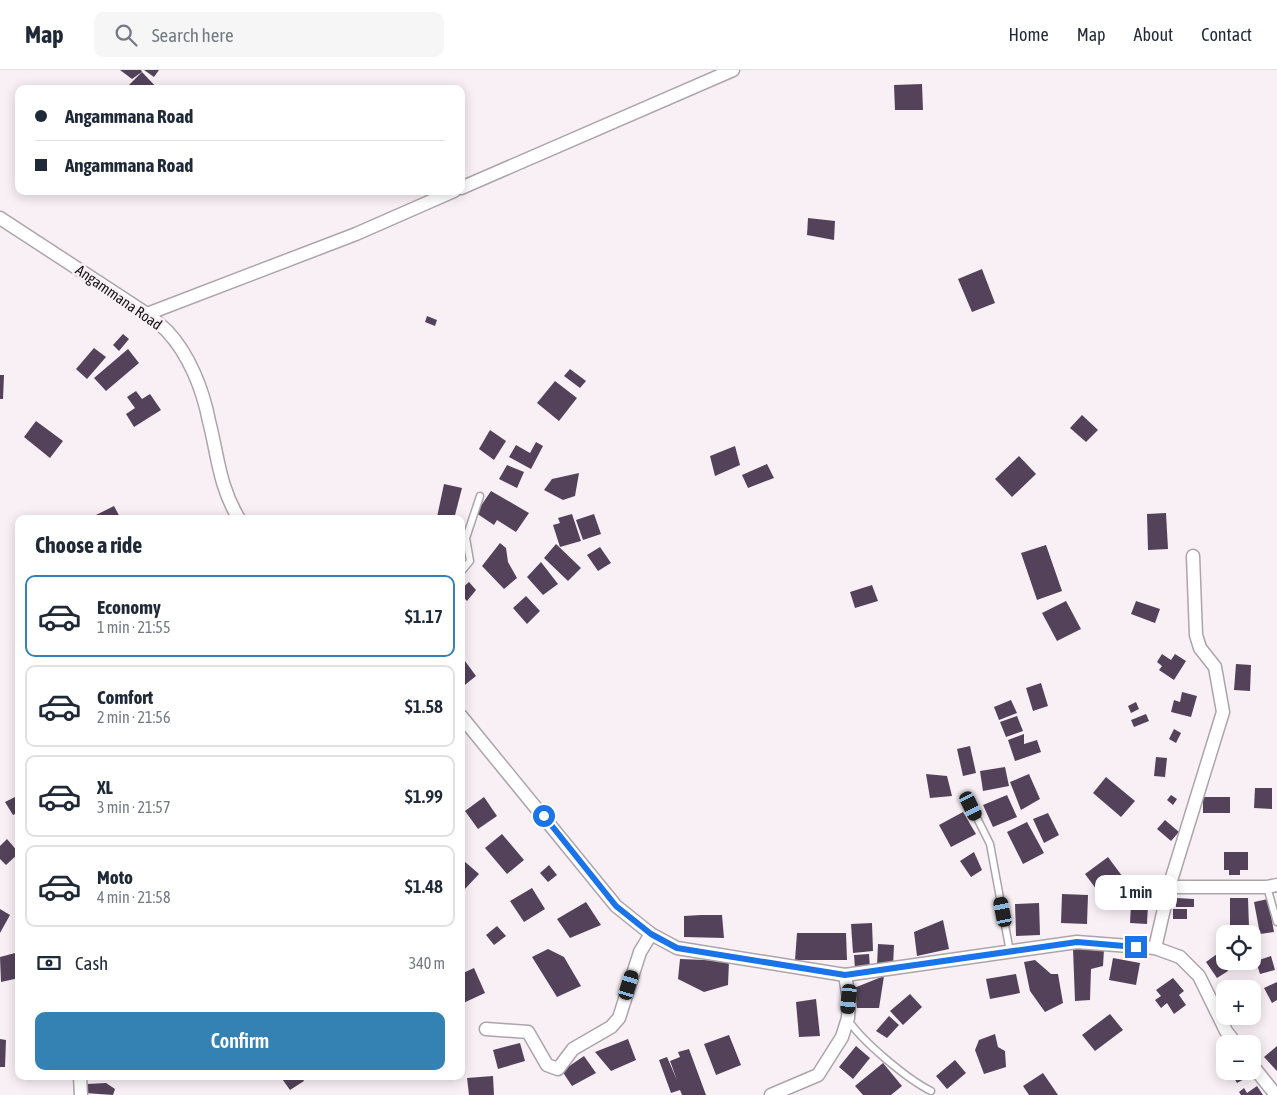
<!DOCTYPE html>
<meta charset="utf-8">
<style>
:root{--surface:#fff;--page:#f6f6f7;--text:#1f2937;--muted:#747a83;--line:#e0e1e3;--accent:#3482b4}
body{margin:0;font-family:"Asap Condensed",sans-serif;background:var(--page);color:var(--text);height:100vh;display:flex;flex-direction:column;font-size:19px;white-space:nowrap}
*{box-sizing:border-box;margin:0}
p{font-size:16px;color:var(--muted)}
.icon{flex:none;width:28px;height:28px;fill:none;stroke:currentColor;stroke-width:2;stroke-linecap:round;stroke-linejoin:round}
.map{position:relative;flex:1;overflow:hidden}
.sheet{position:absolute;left:15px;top:445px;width:450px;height:565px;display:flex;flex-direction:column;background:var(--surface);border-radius:10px;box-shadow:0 2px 12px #0003}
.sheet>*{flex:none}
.hud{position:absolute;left:15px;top:15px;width:450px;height:110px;border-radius:10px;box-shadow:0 2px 12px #0003;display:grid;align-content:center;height:110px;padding:0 20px;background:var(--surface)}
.fabs{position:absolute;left:1216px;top:855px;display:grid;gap:10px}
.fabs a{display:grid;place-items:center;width:45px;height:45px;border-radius:10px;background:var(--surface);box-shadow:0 2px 12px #0003;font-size:25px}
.end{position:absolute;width:22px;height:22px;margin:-11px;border:6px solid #1a73e8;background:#fff;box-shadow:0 0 0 2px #fff}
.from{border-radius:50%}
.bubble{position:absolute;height:35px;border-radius:10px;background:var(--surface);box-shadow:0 2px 12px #0003;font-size:16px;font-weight:600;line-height:35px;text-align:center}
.car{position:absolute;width:15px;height:30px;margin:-15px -8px;border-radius:6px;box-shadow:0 0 4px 1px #0007;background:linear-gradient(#222 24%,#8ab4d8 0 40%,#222 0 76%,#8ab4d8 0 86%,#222 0)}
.hud b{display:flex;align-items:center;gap:18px;height:48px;font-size:19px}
.hud b+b{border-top:1px solid var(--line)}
.hud i{width:12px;height:12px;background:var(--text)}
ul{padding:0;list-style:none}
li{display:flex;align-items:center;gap:15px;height:82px;margin:0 10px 8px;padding:0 10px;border:2px solid var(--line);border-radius:10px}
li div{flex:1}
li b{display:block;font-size:19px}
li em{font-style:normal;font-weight:600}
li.selected{border-color:var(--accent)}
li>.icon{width:45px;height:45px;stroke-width:1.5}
h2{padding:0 20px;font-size:22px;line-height:60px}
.pay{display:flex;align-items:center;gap:12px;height:55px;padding:0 20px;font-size:19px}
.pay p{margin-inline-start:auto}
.action{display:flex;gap:10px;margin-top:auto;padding:10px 20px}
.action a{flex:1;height:58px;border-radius:10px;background:var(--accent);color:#fff;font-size:20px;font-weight:600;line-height:58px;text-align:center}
header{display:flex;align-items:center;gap:30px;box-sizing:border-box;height:70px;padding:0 25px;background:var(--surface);border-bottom:1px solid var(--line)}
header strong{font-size:24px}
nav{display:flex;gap:28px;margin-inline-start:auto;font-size:18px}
.search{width:350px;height:45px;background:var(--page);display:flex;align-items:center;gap:12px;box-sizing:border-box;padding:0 18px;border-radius:10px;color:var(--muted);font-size:19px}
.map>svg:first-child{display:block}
.building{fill:#54425a}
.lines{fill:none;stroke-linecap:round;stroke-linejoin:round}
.service-casing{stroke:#aca4aa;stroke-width:9}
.minor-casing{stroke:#aca4aa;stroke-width:15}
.service{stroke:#fff;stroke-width:6}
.minor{stroke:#fff;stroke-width:12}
.route{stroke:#1a73e8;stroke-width:6}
.labels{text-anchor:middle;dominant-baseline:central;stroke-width:5;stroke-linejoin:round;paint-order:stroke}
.street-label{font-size:15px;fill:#171517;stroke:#f9f0f6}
</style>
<header>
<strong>Map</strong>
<div class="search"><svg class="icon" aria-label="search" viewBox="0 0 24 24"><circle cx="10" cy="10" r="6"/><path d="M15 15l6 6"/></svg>Search here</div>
<nav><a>Home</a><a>Map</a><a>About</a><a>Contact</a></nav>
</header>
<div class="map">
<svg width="1277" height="1025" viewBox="0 0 1277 1025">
<rect width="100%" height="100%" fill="#f9f0f6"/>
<g class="building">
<polygon points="120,0 141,0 142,2 132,9"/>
<polygon points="144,0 159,0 154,7"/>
<polygon points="142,2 158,19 125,19"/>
<polygon points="922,14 923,40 895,40 894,15"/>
<polygon points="808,148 835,151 834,170 807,165"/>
<polygon points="982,199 995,233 972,242 958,209"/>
<polygon points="427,246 437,250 435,256 425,252"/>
<polygon points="123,264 129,269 119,281 113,275"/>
<polygon points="94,278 106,287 87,309 76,299"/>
<polygon points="128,279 139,293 106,321 94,308"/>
<polygon points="570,299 586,311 580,318 564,306"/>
<polygon points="0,305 4,305 3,329 0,329"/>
<polygon points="555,311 577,328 559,351 537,333"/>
<polygon points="136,321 142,329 150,324 161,340 134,357 126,344 135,338 127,327"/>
<polygon points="1082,345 1098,360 1086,372 1070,358"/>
<polygon points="36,351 63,371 50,388 24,367"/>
<polygon points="490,360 506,371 494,390 479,379"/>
<polygon points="536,372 543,376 531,399 509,387 516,375 530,383"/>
<polygon points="735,376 740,395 715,406 710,386"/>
<polygon points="1019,386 1036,404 1012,427 995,409"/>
<polygon points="767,394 774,408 748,418 742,405"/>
<polygon points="507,395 524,402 517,418 499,409"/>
<polygon points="579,403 575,426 563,430 544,420 552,409"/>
<polygon points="444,414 462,418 454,449 437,447"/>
<polygon points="491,421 529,443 516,462 497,450 494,455 476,443"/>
<polygon points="114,436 121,449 88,449"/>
<polygon points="1166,443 1168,479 1148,480 1147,444"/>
<polygon points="572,444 581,471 560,477 553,455 560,453 558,448"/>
<polygon points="594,444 601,464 583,470 576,450"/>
<polygon points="500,473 506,478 508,492 517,508 504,519 482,496"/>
<polygon points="556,474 581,498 568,511 544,488"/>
<polygon points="1046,475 1062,521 1037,530 1021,483"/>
<polygon points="600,477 611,493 598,501 587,485"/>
<polygon points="541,492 558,514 543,525 527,507"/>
<polygon points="469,512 476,520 467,531 461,525 461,519"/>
<polygon points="872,515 878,531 855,538 850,522"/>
<polygon points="526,526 540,541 527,554 513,538"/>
<polygon points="1066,531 1081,559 1057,571 1042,543"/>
<polygon points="1136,531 1160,539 1155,553 1131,544"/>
<polygon points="1162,584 1171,590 1175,584 1186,591 1174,610 1159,600 1162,596 1157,592"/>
<polygon points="465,591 476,606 461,618 461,594"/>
<polygon points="1236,594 1251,595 1250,621 1234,620"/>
<polygon points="1041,613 1048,636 1033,641 1026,618"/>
<polygon points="1182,622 1197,626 1191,647 1171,642 1174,630 1180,632"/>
<polygon points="1011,630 1017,643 999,650 994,637"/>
<polygon points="1136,632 1139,639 1131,643 1128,636"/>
<polygon points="1146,644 1149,651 1134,657 1131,650"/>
<polygon points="1017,646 1023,661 1006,667 1000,652"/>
<polygon points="1174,659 1181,663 1176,673 1169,669"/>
<polygon points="1024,664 1024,674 1037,670 1041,682 1015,691 1008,670"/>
<polygon points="970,676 976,703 963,706 957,679"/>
<polygon points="1156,687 1167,688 1165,707 1154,706"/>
<polygon points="1005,697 1009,716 983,721 980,701"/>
<polygon points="926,704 947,706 952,726 930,728"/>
<polygon points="1029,704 1040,729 1021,740 1010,712"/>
<polygon points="1106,707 1135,731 1121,747 1093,723"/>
<polygon points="1255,718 1272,718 1272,739 1254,738"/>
<polygon points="19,725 19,742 13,745 5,732"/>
<polygon points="1007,725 1017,747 993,757 983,735"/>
<polygon points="1171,725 1177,729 1173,735 1167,730"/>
<polygon points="484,727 497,746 478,759 465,741"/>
<rect x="1203" y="727" width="27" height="16"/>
<polygon points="963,742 976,764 951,777 939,755"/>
<polygon points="1048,743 1059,765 1044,773 1033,749"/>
<polygon points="1165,750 1179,762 1171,771 1157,759"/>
<polygon points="1027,752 1044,783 1023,794 1007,762"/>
<polygon points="502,764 524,790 507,804 485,778"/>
<polygon points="7,769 19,783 6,795 0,789 0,776"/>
<polygon points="974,782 982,800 971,807 960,791"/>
<polygon points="1224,782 1248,782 1248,800 1240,800 1240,805 1229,805 1229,800 1224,800"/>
<polygon points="1108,787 1128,814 1105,831 1085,804"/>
<polygon points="464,791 479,804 463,821 461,819 461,794"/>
<polygon points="549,795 557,805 548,812 540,803"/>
<polygon points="532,818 545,839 524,852 510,831"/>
<polygon points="1062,824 1088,825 1087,854 1061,853"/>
<polygon points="1176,828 1194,829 1194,837 1176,837"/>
<polygon points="1230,828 1248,828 1249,857 1230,857"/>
<polygon points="1268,829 1274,862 1260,864 1254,832"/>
<polygon points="586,832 601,855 570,868 557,849"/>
<polygon points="1039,833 1040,865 1016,866 1015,834"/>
<polygon points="1131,834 1148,835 1147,854 1130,853"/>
<polygon points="0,839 10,845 0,863"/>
<rect x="1173" y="839" width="14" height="10"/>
<polygon points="701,845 722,845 724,868 684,867 684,846"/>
<polygon points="943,850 949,879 917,886 914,862"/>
<polygon points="872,853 873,881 853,883 851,854"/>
<polygon points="497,856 506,866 494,875 486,865"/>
<polygon points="797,863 846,863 847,890 795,890"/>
<polygon points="878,874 894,875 893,897 877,896"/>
<polygon points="1080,877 1104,879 1103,896 1091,899 1090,930 1075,931 1073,879"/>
<polygon points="548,879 564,887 581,916 557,927 532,887"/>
<polygon points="19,882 19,908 1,912 0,887"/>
<polygon points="869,884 870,898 855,899 854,885"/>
<polygon points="1217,884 1228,901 1217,908 1206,892"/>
<polygon points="1271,886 1275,900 1260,904 1256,891"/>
<polygon points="1113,888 1140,893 1136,915 1109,910"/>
<polygon points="680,889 729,891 728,915 704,922 678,909"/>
<polygon points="1035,890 1051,904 1058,904 1063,933 1045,942 1030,921 1024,892"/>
<polygon points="474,898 485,923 461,934 461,904"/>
<polygon points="1016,904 1020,923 990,929 986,909"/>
<polygon points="884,906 879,938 857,938 854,918"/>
<polygon points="1173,908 1184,921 1179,925 1186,935 1174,944 1167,933 1161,938 1155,930 1161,926 1156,920"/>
<polygon points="1277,912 1277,930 1272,933 1264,918"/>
<polygon points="910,924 922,937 903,955 890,941"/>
<polygon points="816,929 820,966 799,967 796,932"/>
<polygon points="1110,944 1123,960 1095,981 1082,965"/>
<polygon points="889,946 899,955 887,968 876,961"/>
<polygon points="995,964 998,977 1005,981 1006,997 984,1004 975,980 979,970"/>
<polygon points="729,965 741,995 716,1005 704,974"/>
<polygon points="0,969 6,970 5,997 0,997"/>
<polygon points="628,969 636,990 611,1001 595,982"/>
<polygon points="520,973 525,991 498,999 493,980"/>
<polygon points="856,976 870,988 853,1009 839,997"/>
<polygon points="1277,976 1277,1001 1264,987"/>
<polygon points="689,979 706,1025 682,1025 680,1020 671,1023 659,990 667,987 677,1010 670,991 680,987 678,982"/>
<polygon points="584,986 596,1003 572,1016 562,1001"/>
<polygon points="955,990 966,1003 947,1019 936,1006"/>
<polygon points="883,993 902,1016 891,1025 863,1025 855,1016"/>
<polygon points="1230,1001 1244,1001 1248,1007 1237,1013"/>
<polygon points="1043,1003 1058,1025 1029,1025 1023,1016"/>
<polygon points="280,1006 301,1006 304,1011 290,1020"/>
<polygon points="493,1006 494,1025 469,1025 467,1008"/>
<polygon points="106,1013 115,1019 113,1025 85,1023 87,1014"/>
<polygon points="1257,1016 1263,1025 1241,1025 1239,1022 1244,1018 1247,1023"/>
</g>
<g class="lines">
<g class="service-casing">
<g id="service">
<polyline points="461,502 470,491 466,468 480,426"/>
<polyline points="971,736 990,774 1010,882"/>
<polyline points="1267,817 1277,852"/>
<path d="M848,950c15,22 59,59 83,71"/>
</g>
</g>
<g class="minor-casing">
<g id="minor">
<polyline points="461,118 733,0"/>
<path d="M0,148l147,96c7,5 14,11 20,17 22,23 36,59 42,90 9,35 10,65 30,98"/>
<polyline points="147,244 356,164 454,121"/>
<polyline points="461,646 616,836 651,864 677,878 845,905 1077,872 1155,878 1180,887 1199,906 1226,961 1236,974"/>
<polyline points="1169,817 1223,642 1215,597 1200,578 1196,565 1193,486"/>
<polyline points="1155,878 1169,817 1267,817 1277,815"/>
<polyline points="486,959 528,962 547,995 558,999 573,979 611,957 619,948 640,882 651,864"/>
<polyline points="1252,995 1276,1025"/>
<polyline points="80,1006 81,1025"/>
<polyline points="771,1025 818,1005 842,967 848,948 849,929 845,905"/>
</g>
</g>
<use href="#service" class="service"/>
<use href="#minor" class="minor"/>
</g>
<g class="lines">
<polyline class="route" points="544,746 616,836 651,864 677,878 845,905 1077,872 1136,877"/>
</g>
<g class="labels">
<g class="street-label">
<text transform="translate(119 227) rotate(35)">Angammana Road</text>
</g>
</g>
</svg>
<div class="fabs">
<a><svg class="icon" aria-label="locate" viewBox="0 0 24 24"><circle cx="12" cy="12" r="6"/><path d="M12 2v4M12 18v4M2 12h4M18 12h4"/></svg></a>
<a>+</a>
<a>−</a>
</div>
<i class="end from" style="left:544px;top:746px"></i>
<i class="end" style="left:1136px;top:877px"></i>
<div class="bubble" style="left:1095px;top:805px;width:82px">1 min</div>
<i class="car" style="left:971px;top:736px;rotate:154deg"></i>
<i class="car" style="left:1003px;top:842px;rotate:349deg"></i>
<i class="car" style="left:629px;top:915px;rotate:17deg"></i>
<i class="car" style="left:849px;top:929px;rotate:185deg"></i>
<div class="hud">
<b><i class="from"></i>Angammana Road</b>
<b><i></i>Angammana Road</b>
</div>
<section class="sheet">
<h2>Choose a ride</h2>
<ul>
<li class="selected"><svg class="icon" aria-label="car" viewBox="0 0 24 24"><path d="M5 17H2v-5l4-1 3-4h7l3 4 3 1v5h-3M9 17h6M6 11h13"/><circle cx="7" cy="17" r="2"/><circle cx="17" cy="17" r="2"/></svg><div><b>Economy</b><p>1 min · 21:55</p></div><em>$1.17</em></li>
<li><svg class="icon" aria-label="car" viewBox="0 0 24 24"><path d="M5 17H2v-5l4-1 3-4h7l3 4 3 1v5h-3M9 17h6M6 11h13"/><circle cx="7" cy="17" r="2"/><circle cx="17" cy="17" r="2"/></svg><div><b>Comfort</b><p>2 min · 21:56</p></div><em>$1.58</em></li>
<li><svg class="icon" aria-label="car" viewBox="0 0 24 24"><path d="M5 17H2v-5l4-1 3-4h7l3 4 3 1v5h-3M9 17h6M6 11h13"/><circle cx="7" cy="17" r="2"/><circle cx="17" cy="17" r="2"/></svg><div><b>XL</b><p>3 min · 21:57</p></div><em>$1.99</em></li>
<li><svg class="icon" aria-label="car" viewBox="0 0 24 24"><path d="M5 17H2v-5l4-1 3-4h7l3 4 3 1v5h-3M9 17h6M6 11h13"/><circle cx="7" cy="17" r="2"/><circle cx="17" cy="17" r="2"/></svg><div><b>Moto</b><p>4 min · 21:58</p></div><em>$1.48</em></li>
</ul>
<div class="pay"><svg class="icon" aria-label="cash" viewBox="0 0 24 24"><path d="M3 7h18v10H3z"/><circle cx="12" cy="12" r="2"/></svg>Cash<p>340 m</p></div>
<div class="action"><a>Confirm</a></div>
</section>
</div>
